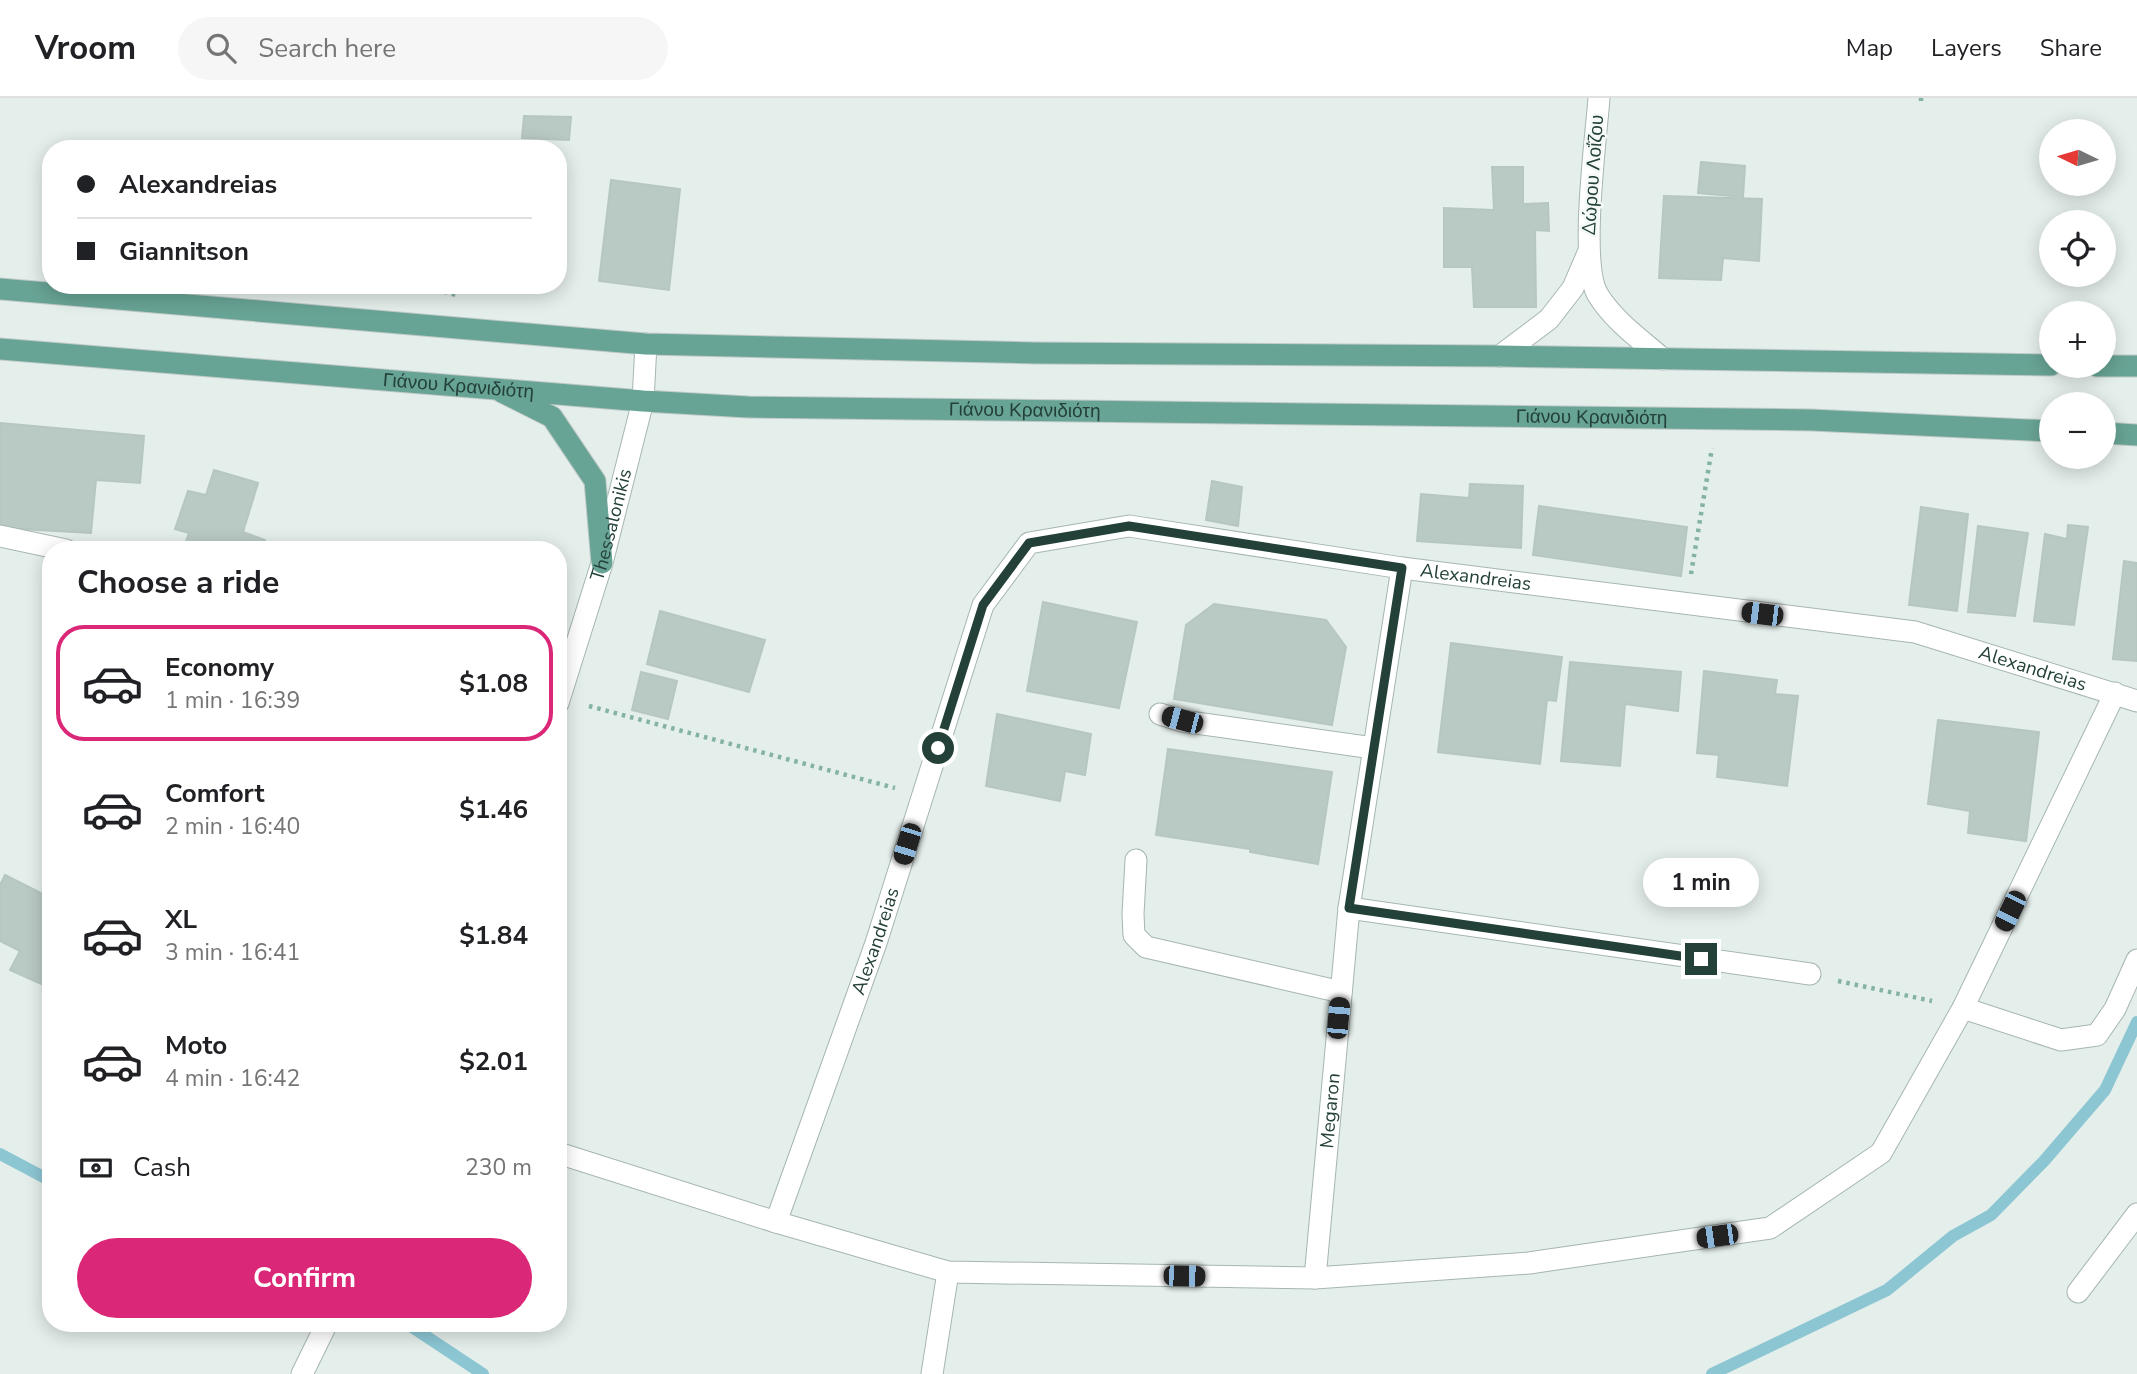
<!DOCTYPE html>
<meta charset="utf-8">
<style>
:root{--surface:#fff;--page:#f6f6f6;--text:#202124;--muted:#757577;--line:#e0e0e0;--accent:#db2777}
body{margin:0;font-family:"Nunito Sans",sans-serif;background:var(--page);color:var(--text);height:100vh;display:flex;flex-direction:column;font-size:26px;white-space:nowrap}
*{box-sizing:border-box;margin:0}
p{font-size:23px;color:var(--muted)}
.icon{flex:none;width:38px;height:38px;fill:none;stroke:currentColor;stroke-width:2;stroke-linecap:round;stroke-linejoin:round}
.map{position:relative;flex:1;overflow:hidden}
.drawer{position:absolute;left:42px;top:443px;width:525px;height:791px;display:flex;flex-direction:column;background:var(--surface);border-radius:28px;box-shadow:0 4px 18px #0003}
.drawer>*{flex:none}
.guide{position:absolute;left:42px;top:42px;width:525px;height:154px;border-radius:28px;box-shadow:0 4px 18px #0003;display:grid;align-content:center;height:154px;padding:0 35px;background:var(--surface)}
.needle{width:46px;rotate:275deg}
.tools{position:absolute;left:2039px;top:21px;display:grid;gap:14px}
.tools a{display:grid;place-items:center;width:77px;height:77px;border-radius:50%;background:var(--surface);box-shadow:0 4px 18px #0003;font-size:35px}
.end{position:absolute;width:32px;height:32px;margin:-16px;border:9px solid #234039;background:#fff;box-shadow:0 0 0 4px #fff}
.from{border-radius:50%}
.bubble{position:absolute;height:49px;border-radius:24px;background:var(--surface);box-shadow:0 4px 18px #0003;font-size:23px;font-weight:700;line-height:49px;text-align:center}
.car{position:absolute;width:21px;height:42px;margin:-21px -10px;border-radius:9px;box-shadow:0 0 5px 2px #0007;background:linear-gradient(#222 24%,#8ab4d8 0 40%,#222 0 76%,#8ab4d8 0 86%,#222 0)}
.guide b{display:flex;align-items:center;gap:24px;height:66px;font-size:26px}
.guide b+b{border-top:2px solid var(--line)}
.guide i{width:18px;height:18px;background:var(--text)}
ul{padding:0;list-style:none}
li{display:flex;align-items:center;gap:21px;height:116px;margin:0 14px 10px;padding:0 21px;border:4px solid transparent;border-radius:28px}
li div{flex:1}
li b{display:block;font-size:26px}
li em{font-style:normal;font-weight:700}
li.selected{border-color:var(--accent)}
li>.icon{width:63px;height:63px;stroke-width:1.5}
h2{padding:0 35px;font-size:32px;line-height:84px}
.pay{display:flex;align-items:center;gap:18px;height:77px;padding:0 35px;font-size:26px}
.pay p{margin-inline-start:auto}
.cta{display:flex;gap:14px;margin-top:auto;padding:14px 35px}
.cta a{flex:1;height:80px;border-radius:42px;background:var(--accent);color:#fff;font-size:28px;font-weight:700;line-height:80px;text-align:center}
header{display:flex;align-items:center;gap:42px;box-sizing:border-box;height:98px;padding:0 35px;background:var(--surface);border-bottom:2px solid var(--line)}
header strong{font-size:33px}
nav{display:flex;gap:38px;margin-inline-start:auto;font-size:24px}
.search{width:490px;height:63px;background:var(--page);display:flex;align-items:center;gap:18px;box-sizing:border-box;padding:0 24px;border-radius:38px;color:var(--muted);font-size:26px}
.map>svg:first-child{display:block}
.lines{fill:none;stroke-linecap:round;stroke-linejoin:round}
.stream{stroke:#8cc6d3;stroke-width:12}
.building{fill:#b9c9c3;stroke:#b6c7c1;stroke-width:2}
.minor-casing{stroke:#a6b6b1;stroke-width:23}
.major-casing{stroke:#c1cac8;stroke-width:23}
.path{stroke:#84b2a4;stroke-width:4.5;stroke-dasharray:3.5 5;stroke-linecap:butt}
.minor{stroke:#fff;stroke-width:21}
.major{stroke:#68a495;stroke-width:21}
.route{stroke:#234039;stroke-width:9}
.labels{text-anchor:middle;dominant-baseline:central;stroke-width:5;stroke-linejoin:round;paint-order:stroke}
.street-label{font-size:19px;fill:#234039;stroke:#f5faf7}
</style>
<header>
<strong>Vroom</strong>
<div class="search"><svg class="icon" aria-label="search" viewBox="0 0 24 24"><circle cx="10" cy="10" r="6"/><path d="M15 15l6 6"/></svg>Search here</div>
<nav><a>Map</a><a>Layers</a><a>Share</a></nav>
</header>
<div class="map">
<svg width="2137" height="1276" viewBox="0 0 2137 1276">
<rect width="100%" height="100%" fill="#e4eeea"/>
<g class="lines">
<g class="stream">
<polyline points="0,1056 51,1083"/>
<polyline points="406,1225 483,1276"/>
<polyline points="1712,1276 1887,1192 1953,1138 1991,1117 2044,1063 2105,992 2137,924"/>
</g>
</g>
<g class="building">
<polygon points="524,18 571,19 569,42 522,40"/>
<polygon points="1701,64 1745,68 1743,99 1698,95"/>
<polygon points="1492,69 1523,69 1523,106 1548,105 1549,133 1535,132 1536,209 1474,209 1472,169 1444,169 1444,110 1494,112"/>
<polygon points="611,82 680,91 669,192 599,183"/>
<polygon points="1664,98 1762,101 1759,163 1723,160 1721,182 1659,180"/>
<polygon points="558,123 565,124 558,172"/>
<polygon points="0,325 144,338 140,385 96,382 91,435 0,430"/>
<polygon points="214,372 258,385 243,434 265,442 262,452 183,452 189,435 175,431 188,393 206,397"/>
<polygon points="1212,383 1242,389 1238,428 1206,422"/>
<polygon points="1470,386 1523,388 1521,450 1417,443 1421,396 1469,400"/>
<polygon points="1539,408 1687,429 1681,478 1533,457"/>
<polygon points="1921,409 1968,416 1957,513 1909,507"/>
<polygon points="2068,427 2088,429 2074,527 2034,523 2045,436 2067,441"/>
<polygon points="1978,428 2028,435 2015,518 1968,514"/>
<polygon points="2124,463 2137,465 2137,563 2113,561"/>
<polygon points="1043,504 1137,524 1119,610 1027,593"/>
<polygon points="1214,506 1326,522 1346,549 1332,627 1174,601 1186,527"/>
<polygon points="660,513 765,542 749,594 647,566"/>
<polygon points="1451,545 1562,559 1556,603 1547,602 1540,666 1438,654"/>
<polygon points="1570,564 1681,574 1678,613 1625,606 1620,668 1561,663"/>
<polygon points="1704,573 1777,582 1775,596 1798,598 1787,688 1717,679 1719,657 1697,655"/>
<polygon points="641,574 677,583 668,621 632,612"/>
<polygon points="997,616 1091,636 1085,677 1065,673 1060,703 986,688"/>
<polygon points="1938,622 2039,634 2026,743 1968,735 1970,713 1928,706"/>
<polygon points="1168,651 1332,674 1318,766 1250,754 1250,751 1156,737"/>
<polygon points="5,777 51,800 51,883 48,889 10,872 20,853 0,843 0,787"/>
</g>
<g class="lines">
<g class="minor-casing">
<g id="minor">
<path d="M1599,0c-3,41 -20,166 -1,197 16,26 42,44 65,64"/>
<polyline points="1500,258 1549,221 1573,190 1588,155"/>
<polyline points="0,438 66,452"/>
<path id="s1" d="M558,605l44,-140 41,-162 3,-57"/>
<polyline points="1160,616 1182,623 1373,650"/>
<polyline points="1136,762 1133,816 1134,837 1146,849 1341,894"/>
<polyline points="1349,810 1810,876"/>
<polyline points="1963,910 2061,942 2097,937 2115,911 2137,862"/>
<polyline points="558,1055 776,1124 948,1174 1315,1180 1529,1165 1770,1130 1881,1055 1963,910 2115,595"/>
<path id="s2" d="M776,1124l100,-279 107,-338 46,-62 100,-17 273,42 513,64 222,69"/>
<path id="s3" d="M1315,1180l34,-370 53,-340"/>
<polyline points="2078,1194 2137,1116"/>
<polyline points="302,1276 327,1225"/>
<polyline points="932,1276 948,1174"/>
</g>
</g>
<g class="major-casing">
<g id="major">
<polyline points="0,191 646,246 1035,255 1500,258 2051,267"/>
<path id="s4" d="M0,251l643,52 105,6 1063,13 240,11"/>
<polyline points="2097,268 2137,268"/>
<polyline points="502,294 552,319 595,383 602,465"/>
<polyline points="2104,335 2137,337"/>
</g>
</g>
<g class="path">
<polyline points="1921,3 1921,0"/>
<polyline points="419,187 456,197"/>
<polyline points="1691,476 1712,350"/>
<polyline points="589,608 895,690"/>
<polyline points="1838,883 1932,903"/>
</g>
<use href="#minor" class="minor"/>
<use href="#major" class="major"/>
</g>
<g class="lines">
<polyline class="route" points="938,650 983,507 1029,445 1129,428 1402,470 1349,810 1701,861"/>
</g>
<g class="labels">
<g class="street-label">
<text transform="translate(1593 77) rotate(-86)">Δώρου Λοΐζου</text>
<text stroke="none"><textPath href="#s4" startOffset="460">Γιάνου Κρανιδιότη</textPath></text>
<text stroke="none"><textPath href="#s4" startOffset="1027">Γιάνου Κρανιδιότη</textPath></text>
<text stroke="none"><textPath href="#s4" startOffset="1594">Γιάνου Κρανιδιότη</textPath></text>
<text stroke="none"><textPath href="#s1" startOffset="186">Thessalonikis</textPath></text>
<text stroke="none"><textPath href="#s2" startOffset="1180">Alexandreias</textPath></text>
<text stroke="none"><textPath href="#s2" startOffset="1746">Alexandreias</textPath></text>
<text stroke="none"><textPath href="#s2" startOffset="298">Alexandreias</textPath></text>
<text stroke="none"><textPath href="#s3" startOffset="168">Megaron</textPath></text>
</g>
</g>
</svg>
<div class="tools">
<a><svg class="needle" viewBox="-14 -14 28 28"><path d="M0-13l5 13h-10z" fill="#e53935"/><path d="M0 13l5-13h-10z" fill="#757577"/></svg></a>
<a><svg class="icon" aria-label="locate" viewBox="0 0 24 24"><circle cx="12" cy="12" r="6"/><path d="M12 2v4M12 18v4M2 12h4M18 12h4"/></svg></a>
<a>+</a>
<a>−</a>
</div>
<i class="end from" style="left:938px;top:650px"></i>
<i class="end" style="left:1701px;top:861px"></i>
<div class="bubble" style="left:1643px;top:760px;width:116px">1 min</div>
<i class="car" style="left:1762px;top:516px;rotate:277deg"></i>
<i class="car" style="left:1182px;top:622px;rotate:285deg"></i>
<i class="car" style="left:907px;top:746px;rotate:197deg"></i>
<i class="car" style="left:2010px;top:813px;rotate:206deg"></i>
<i class="car" style="left:1338px;top:920px;rotate:5deg"></i>
<i class="car" style="left:1717px;top:1138px;rotate:262deg"></i>
<i class="car" style="left:1184px;top:1178px;rotate:91deg"></i>
<div class="guide">
<b><i class="from"></i>Alexandreias</b>
<b><i></i>Giannitson</b>
</div>
<section class="drawer">
<h2>Choose a ride</h2>
<ul>
<li class="selected"><svg class="icon" aria-label="car" viewBox="0 0 24 24"><path d="M5 17H2v-5l4-1 3-4h7l3 4 3 1v5h-3M9 17h6M6 11h13"/><circle cx="7" cy="17" r="2"/><circle cx="17" cy="17" r="2"/></svg><div><b>Economy</b><p>1 min · 16:39</p></div><em>$1.08</em></li>
<li><svg class="icon" aria-label="car" viewBox="0 0 24 24"><path d="M5 17H2v-5l4-1 3-4h7l3 4 3 1v5h-3M9 17h6M6 11h13"/><circle cx="7" cy="17" r="2"/><circle cx="17" cy="17" r="2"/></svg><div><b>Comfort</b><p>2 min · 16:40</p></div><em>$1.46</em></li>
<li><svg class="icon" aria-label="car" viewBox="0 0 24 24"><path d="M5 17H2v-5l4-1 3-4h7l3 4 3 1v5h-3M9 17h6M6 11h13"/><circle cx="7" cy="17" r="2"/><circle cx="17" cy="17" r="2"/></svg><div><b>XL</b><p>3 min · 16:41</p></div><em>$1.84</em></li>
<li><svg class="icon" aria-label="car" viewBox="0 0 24 24"><path d="M5 17H2v-5l4-1 3-4h7l3 4 3 1v5h-3M9 17h6M6 11h13"/><circle cx="7" cy="17" r="2"/><circle cx="17" cy="17" r="2"/></svg><div><b>Moto</b><p>4 min · 16:42</p></div><em>$2.01</em></li>
</ul>
<div class="pay"><svg class="icon" aria-label="cash" viewBox="0 0 24 24"><path d="M3 7h18v10H3z"/><circle cx="12" cy="12" r="2"/></svg>Cash<p>230 m</p></div>
<div class="cta"><a>Confirm</a></div>
</section>
</div>
